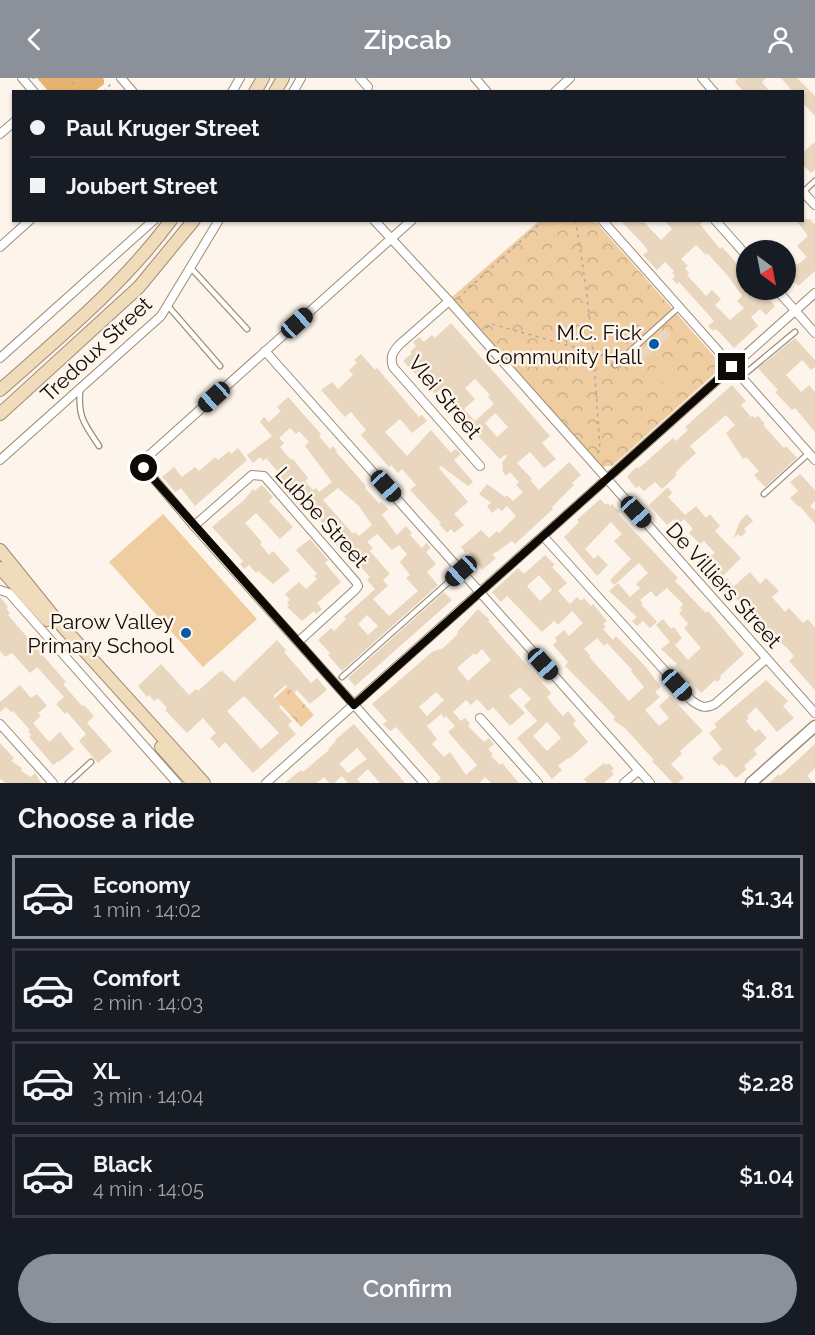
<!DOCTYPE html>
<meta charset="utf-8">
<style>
:root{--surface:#171b24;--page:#20242c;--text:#f1f3f6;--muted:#9ea1a6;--line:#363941;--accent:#8c9099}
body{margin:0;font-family:Raleway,sans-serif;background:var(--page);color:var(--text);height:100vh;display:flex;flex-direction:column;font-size:22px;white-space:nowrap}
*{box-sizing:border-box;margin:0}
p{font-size:20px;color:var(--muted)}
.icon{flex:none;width:33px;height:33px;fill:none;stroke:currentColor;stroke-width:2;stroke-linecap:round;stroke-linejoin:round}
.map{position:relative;height:705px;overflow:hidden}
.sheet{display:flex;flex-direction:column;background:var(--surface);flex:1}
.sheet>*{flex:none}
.guide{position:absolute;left:12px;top:12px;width:792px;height:132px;border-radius:0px;box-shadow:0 2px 4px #0004;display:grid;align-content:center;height:132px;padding:0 18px;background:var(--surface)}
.needle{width:39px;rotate:148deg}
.controls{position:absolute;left:736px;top:162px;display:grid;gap:12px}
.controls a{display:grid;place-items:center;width:60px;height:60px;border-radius:50%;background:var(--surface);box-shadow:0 2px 4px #0004;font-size:30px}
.end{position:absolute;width:27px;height:27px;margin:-14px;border:8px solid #100a04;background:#fff;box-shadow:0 0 0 3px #fff}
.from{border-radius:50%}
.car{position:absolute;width:18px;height:36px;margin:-18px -9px;border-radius:8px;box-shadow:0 0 4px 2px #0007;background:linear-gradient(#222 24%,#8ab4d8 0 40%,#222 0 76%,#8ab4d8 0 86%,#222 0)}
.guide b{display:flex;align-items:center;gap:21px;height:57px;font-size:22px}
.guide b+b{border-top:2px solid var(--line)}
.guide i{width:15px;height:15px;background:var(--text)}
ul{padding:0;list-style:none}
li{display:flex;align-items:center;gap:18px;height:84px;margin:0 12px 9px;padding:0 6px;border:3px solid var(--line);border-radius:0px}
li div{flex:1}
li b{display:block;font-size:22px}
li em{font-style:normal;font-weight:600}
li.current{border-color:var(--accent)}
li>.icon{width:54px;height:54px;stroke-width:1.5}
h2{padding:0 18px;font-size:27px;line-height:72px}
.primary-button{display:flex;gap:12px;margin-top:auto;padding:12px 18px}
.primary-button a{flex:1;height:69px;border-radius:36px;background:var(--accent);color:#fff;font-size:24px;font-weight:600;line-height:69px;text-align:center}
header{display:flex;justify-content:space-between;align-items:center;height:78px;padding:0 18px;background:var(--accent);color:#fff;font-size:27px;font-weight:600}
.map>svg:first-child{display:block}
.park{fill:url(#park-crowns)}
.garden{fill:#f0cda0}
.water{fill:#e6b471}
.building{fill:#e8d6be;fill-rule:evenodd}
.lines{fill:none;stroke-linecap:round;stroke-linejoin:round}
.service-casing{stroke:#9d8c76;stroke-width:7}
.minor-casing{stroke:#9d8c76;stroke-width:10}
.tertiary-casing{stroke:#9d8c76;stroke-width:13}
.secondary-casing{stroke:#9d8c76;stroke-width:14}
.path{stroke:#b0a8a0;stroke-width:1.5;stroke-dasharray:3 4.5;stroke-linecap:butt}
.service{stroke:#fff;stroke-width:4.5}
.minor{stroke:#fff;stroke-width:8}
.tertiary{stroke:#fff;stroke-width:10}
.secondary{stroke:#f0dcbb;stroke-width:12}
.route{stroke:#100a04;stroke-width:8}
.poi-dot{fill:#065ba9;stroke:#fdf5eb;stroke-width:2}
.labels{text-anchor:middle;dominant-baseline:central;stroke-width:5;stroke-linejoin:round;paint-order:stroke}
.poi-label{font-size:21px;fill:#100a04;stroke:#fdf5eb;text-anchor:end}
.street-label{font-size:21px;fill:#100a04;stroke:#fdf5eb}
</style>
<header><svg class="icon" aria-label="back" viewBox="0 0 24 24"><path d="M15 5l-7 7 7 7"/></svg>Zipcab<svg class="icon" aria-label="person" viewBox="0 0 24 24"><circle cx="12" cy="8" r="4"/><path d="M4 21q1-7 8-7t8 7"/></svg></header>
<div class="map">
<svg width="815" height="705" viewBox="0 0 815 705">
<defs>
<pattern id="park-crowns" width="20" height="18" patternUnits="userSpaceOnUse" patternTransform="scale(1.5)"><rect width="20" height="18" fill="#f0cda0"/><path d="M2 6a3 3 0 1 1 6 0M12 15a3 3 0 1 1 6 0" fill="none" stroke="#cdaf88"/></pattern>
</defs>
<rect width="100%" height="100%" fill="#fdf5eb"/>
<g class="park">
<polygon points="539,143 595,143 721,286 720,291 612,388 606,388 603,390 452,219"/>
<polygon points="288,608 314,637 301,649 275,620"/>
</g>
<g class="garden">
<polygon points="666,280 689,305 675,318 652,293"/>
<polygon points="163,436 257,541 203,589 109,484"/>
</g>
<polygon class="water" points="37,0 103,0 104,2 104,6 95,13 49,14"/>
<g class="building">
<polygon points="738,0 766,0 762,4 770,14 744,14 735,4"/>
<polygon points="781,0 797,0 815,18 815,38 802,24 802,14 793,14"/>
<polygon points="815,64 815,92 811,95 802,86 802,75"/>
<polygon points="810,141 815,147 815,193 798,208 795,204 792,207 786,201 786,175 797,187 807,179 797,168 808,158 796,142"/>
<path d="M620,142h22l19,20 11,-11 -8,-9h40l-4,4 20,25 2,-2 11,12 4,6 -1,1 11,12v12h3l6,6 6,-4 13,14 -9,9 -6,-6 -9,8 7,9 -24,22 -15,-16 -4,-3 -2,2 -5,-5 6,-5 -35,-39 -2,2 -5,-5 3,-3 -3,-3 2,-2 -9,-9 -8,8 -14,-15 5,-4 -4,-6zM696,167l10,10 2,-1 20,22 14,20 -5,5 7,7 -14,12 -15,-15 6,-6 -9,-9 -6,6 -19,-21 2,-2 -4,-5 3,-2 -7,-7z"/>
<path d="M451,245l99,113 -8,7 14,16 -12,9 -14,-16 -13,11 15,16 -2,1 9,10 30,-28 12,13 -9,8 2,2 -22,22 1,2 -38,35 -3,-3 -20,14 4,3 -14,12 -14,-19 -2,2 -5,-6 20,-17 8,8 8,-7 2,2 17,-17 -9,-10 -5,5 -4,-3 -6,5 -5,-7 4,-3 -12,-9 8,-10 18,13 2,-2 6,6 10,-9 -7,-7 3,-3 -9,-10 -4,4 -4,-6 1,-1 -1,-6 5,-7 -2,-1 -5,4 -26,-27 -3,2 -2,-1 -22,-25 9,-9 -10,-11 -1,1 -3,-1 -7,6 -32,-33 9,-8 -2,-1 6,-6 -3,-4 6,-5 5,5 8,-7 3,3zM475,301l15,16 -2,2 6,7 -19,17 -11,-12 11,-10 -10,-11zM495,335l13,14 -11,10 -12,-14z"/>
<polygon points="665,251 671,257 643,282 637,276"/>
<polygon points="795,260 815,282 815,289 811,292 802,282 786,297 801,314 809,307 815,314 815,354 795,330 792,332 775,314 778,312 758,290"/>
<polygon points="361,276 375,292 377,290 419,339 422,337 427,343 412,355 400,341 385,354 407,378 431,352 451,375 456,371 461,376 454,382 473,404 468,408 441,388 439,390 468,424 454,436 464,447 454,455 451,451 447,455 439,446 441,445 410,412 416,407 402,391 398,395 391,387 389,389 361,357 366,352 351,334 345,339 321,312 332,304 338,311 353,297 349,292 357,285 354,282"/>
<polygon points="732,307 746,323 741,327 751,339 753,338 755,340 758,338 765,346 763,347 784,370 786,368 797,380 765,409 754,397 759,393 746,379 743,381 726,355 735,347 726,337 690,368 696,375 679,391 675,396 677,397 662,411 655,404 644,413 639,408 636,410 627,399 632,393 637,389 639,390 673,360 676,363 688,352 685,349"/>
<path d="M288,319l33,37 -2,2 11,13 3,-3 4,5 -1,1 30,34 -1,2 12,13 2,2 3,-1 6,7 -6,6 15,20 9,-9 6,7 -2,2 12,13 4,-5 5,5 -5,4 10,12 -9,8 11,13 -96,86 -14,-16 2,-2 -12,-13 13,-12 3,3 12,-12 -2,-2 31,-28 -8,-9 3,-3 -26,-28 -3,2 -5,-6 5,-4 -21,-20 5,-4 -11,-13 -3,3 -17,-18 -4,4 -13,-14 2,-1 -4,-5 2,-2 -11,-13 -3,3 -3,-4 -7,6 -6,-8 25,-19 -12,-14 4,-5 5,5 12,-11 -4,-4zM290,350l6,6 3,-3 10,11 -4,4 27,36 -13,10 -3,-4 -3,2 -8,-9 3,-3 -15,-19 -2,1 -11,-13 4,-4 -5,-5zM338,410l21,18 13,19 -13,11 -4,-4 -2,2 -30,-34zM377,456l15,16 7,-5 8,9 -7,8 10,13 -4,3 12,13 -29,25 -16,-17 15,-13 -5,-6 7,-6 -20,-23 3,-3 -6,-6zM367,537l11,11 -10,9 -10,-11z"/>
<polygon points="238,370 247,382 195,428 181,410 175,414 162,399 174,389 182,399 195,389 199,393 215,379 218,382 229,373 231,376"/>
<polygon points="800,396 815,412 815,423 810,428 814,432 815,431 815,446 800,428 799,429 790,420 798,413 790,404"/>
<polygon points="262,407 273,419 269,423 293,449 280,461 256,435 245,445 262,464 260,466 269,477 273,473 290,492 273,506 258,493 256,495 249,487 244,491 240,486 243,483 212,449 244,422 253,411 254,413"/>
<polygon points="668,409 672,415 668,419 685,437 696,428 706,440 710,436 720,448 715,453 741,480 723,498 707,481 715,475 704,463 700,466 689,455 693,451 684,441 678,447 673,442 667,447 649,427"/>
<polygon points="600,421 606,427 608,425 610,428 612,426 620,434 618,436 620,438 678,500 675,503 706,535 708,533 744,576 720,598 721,600 717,604 715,602 701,615 691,604 688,606 678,595 681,593 675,587 677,586 661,571 670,564 656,547 663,541 671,551 674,549 682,560 675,567 688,582 701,570 684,550 688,546 679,535 682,532 680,530 683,526 667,510 656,519 651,513 640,522 643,525 641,526 657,544 650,550 643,543 637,548 632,543 637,539 609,513 618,505 630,519 640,510 636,506 648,495 639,485 614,507 610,502 631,481 614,463 622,456 611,444 585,471 594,481 598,477 608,487 597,498 564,459 579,444 577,442"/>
<polygon points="747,436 753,443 744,451 746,454 741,459 738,456 733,461 740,443"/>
<polygon points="310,461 328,482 325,485 341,504 317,525 322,531 316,536 314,533 302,543 287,529 289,527 287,524 290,522 285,516 299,504 306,511 317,501 314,498 317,496 296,472"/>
<path d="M545,477l10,10 -3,2 15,16 -9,8 12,13 7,-7 4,4 3,-3 7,8 2,-2 14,17 -4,3 3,3 -3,2 10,11 3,-4 29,30 16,21 -6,5 5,5 -15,13 14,16 10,-8 -10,-12 11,-10 33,35 -23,20 2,3 -11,10 13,14 -6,5h-5l-21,-22 2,-1 -12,-13 -17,-19 -8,-5 -4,-4 2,-2 -16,-17 -34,-34 3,-4 -15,-17 4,-4 -2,-3 9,-8 5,6 14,-13 -11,-12 -14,14 -4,-4 -12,11 -35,-36 -6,6 -9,-10 26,-24 6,6zM539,497l13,15 -12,11 -13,-15zM597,560l7,8 3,-3 25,27 -1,1 13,16 -15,14 -40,-44 2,-1 -7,-7z"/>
<polygon points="750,494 760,506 766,500 779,513 772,519 785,534 789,530 803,545 808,541 815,550 815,612 789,583 794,578 786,569 773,559 757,541 753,544 738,527 740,525 729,513 727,515 719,507 726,500 734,508"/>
<polygon points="444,514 452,522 355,608 348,600"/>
<polygon points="0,519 8,529 6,530 10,535 8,537 66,604 63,606 82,628 84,627 94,638 87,645 112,673 98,685 79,663 86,656 67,634 65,636 56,626 64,619 37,589 30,595 12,575 5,579 0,573"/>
<path d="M478,531l12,11 -2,1 63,72 -4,4 6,8 10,11 5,-5 8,10 -3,3 15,18 -19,17 -1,-1 -10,8 4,4 -10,9 -35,-41 20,-17 -13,-15 7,-7 -11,-12 -11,9 16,17 -15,13 -17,-19 -5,4 -11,-12 -6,6 -5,-5 -13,12 8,9 4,-3 5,5 -2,3 16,16 5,-4 5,6 -6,5 5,5 -2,2 9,9 2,-2 17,20h-28l-6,-6 -6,6h-43l5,-5 -45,-51 -6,4 -7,-7 4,-3 -15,-17 60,-52 11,-4 15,-14 -1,-2zM482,571l9,11 -23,21 -11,-13 17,-15 2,2zM436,614l8,8 -17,16 -8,-9zM441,636l3,4 2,-2 9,10 -7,6 29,33 -11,10 -16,-23 -6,5 -12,-13 5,-5 -10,-13zM547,644l14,16 -14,13 -14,-15z"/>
<path d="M277,562l9,10 -2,2 27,31 6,-5 10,12 -17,14 -13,-14 -3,3 -8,-8 -13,11 8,8 -2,3 13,14 -4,4 8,9 -43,39 -28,-31 -6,6 -9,-10 6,-5 -13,-15 -16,15 -22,-23 2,-2 -9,-10 -4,3 -5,-6 -2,2 -9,-11 23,-22 28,31 7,-6 2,2 21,-19 3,-1 12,11zM244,618l35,37 -18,16 -34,-38z"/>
<polygon points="766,602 788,623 783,628 794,640 777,654 756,629 747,638 749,640 746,643 755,654 759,651 767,660 754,672 757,676 744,688 747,691 736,700 725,688 721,686 719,688 712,680 722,671 709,655 717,649 714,646"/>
<polygon points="20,607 31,620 37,616 47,628 38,635 41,638 33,645 49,664 60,654 74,671 59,684 58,683 53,687 29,659 31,657 28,653 30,652 13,633 11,634 6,629 0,634 0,624"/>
<path d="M354,646l51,59h-25l-12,-14 -11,10 4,4h-13l-6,-7 -8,7h-5l-5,-6 -7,6h-32l16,-13 2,2 15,-13 11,-9 -1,-1 8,-8 -1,-1zM357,670l10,11 -19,14 -9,-9z"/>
<polygon points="0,665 14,680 11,683 22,690 21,693 31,699 35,695 41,705 6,705 0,701"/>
<polygon points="815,666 815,690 807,698 814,705 769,705 779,696 780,698"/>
<polygon points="604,685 606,687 609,685 614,691 611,693 614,696 604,705 587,705 584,701"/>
</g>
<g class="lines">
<g class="service-casing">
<g id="service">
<polyline points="803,114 815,103"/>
<polyline points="191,190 247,251"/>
<polyline points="168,228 220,288"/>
<polyline points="615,287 679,229"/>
<polyline points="741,299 795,254"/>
<path d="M80,312c-2,28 4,33 19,56"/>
<polyline points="764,416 809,375"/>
<polyline points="342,599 461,493"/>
<polyline points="68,705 91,684"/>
</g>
</g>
<g class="minor-casing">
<g id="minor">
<polyline points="22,0 34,14"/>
<polyline points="121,0 133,14"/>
<polyline points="360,0 368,9"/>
<polyline points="475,0 487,14"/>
<polyline points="702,0 714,14"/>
<polyline points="232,14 240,0"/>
<polyline points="293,14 301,0"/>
<polyline points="555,14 570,0"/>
<polyline points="0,56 14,44"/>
<polyline points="802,113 815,127"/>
<polyline points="374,142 449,223 815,635"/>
<polyline points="412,142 146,380 143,388 194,448 424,705"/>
<polyline points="602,142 815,382"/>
<polyline points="715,142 747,178"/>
<polyline points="0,169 30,142"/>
<polyline points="777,212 815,255"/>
<path d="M449,223l-50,44c-7,8 -9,12 -6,22l87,99"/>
<polyline points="265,273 650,705"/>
<polyline points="0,280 154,142"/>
<polyline points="0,382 161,238 219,142"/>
<polyline points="194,448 252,397 264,398 356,504 358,508 355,512 298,564"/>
<path d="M543,458l149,165c9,6 13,8 23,3l51,-45"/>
<polyline points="0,512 9,515 177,705"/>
<polyline points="480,640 538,705"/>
<polyline points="0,646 53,705"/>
<polyline points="266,705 815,215"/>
<polyline points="624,705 638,693"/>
</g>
</g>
<g class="tertiary-casing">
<polyline id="tertiary" points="751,705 815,648"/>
</g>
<g class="secondary-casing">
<g id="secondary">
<polyline points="255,14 263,0"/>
<polyline points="275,14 283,0"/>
<path d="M0,312c60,-53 123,-105 171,-170"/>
<polyline points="0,336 139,209 194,142"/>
<polyline points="0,472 54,539 204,705"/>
<polyline points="0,490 47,542"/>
<polyline points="161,669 193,705"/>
</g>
</g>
<g class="path">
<polyline points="32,0 40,0"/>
<polyline points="72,14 74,0"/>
<polyline points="103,14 113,4"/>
<path d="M575,142c15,77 20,153 25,230l-3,4"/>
<polyline points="458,220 544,142"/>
<polyline points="486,250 492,246 613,280"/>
</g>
<use href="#service" class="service"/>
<use href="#minor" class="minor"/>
<use href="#tertiary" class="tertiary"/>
<use href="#secondary" class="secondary"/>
</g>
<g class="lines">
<polyline class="route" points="144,390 354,627 732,289"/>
</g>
<g class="poi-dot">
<circle cx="654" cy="266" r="6"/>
<circle cx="186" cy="555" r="6"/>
</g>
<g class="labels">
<g class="poi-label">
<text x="642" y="254">M.C. Fick<tspan x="642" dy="24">Community Hall</tspan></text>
<text x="174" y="543">Parow Valley<tspan x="174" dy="24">Primary School</tspan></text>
</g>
<g class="street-label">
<text transform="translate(96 271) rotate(-43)">Tredoux Street</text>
<text transform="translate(445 319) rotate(50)">Vlei Street</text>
<text transform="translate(322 439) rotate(48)">Lubbe Street</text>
<text transform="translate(724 507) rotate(48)">De Villiers Street</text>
</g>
</g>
</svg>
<div class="controls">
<a><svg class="needle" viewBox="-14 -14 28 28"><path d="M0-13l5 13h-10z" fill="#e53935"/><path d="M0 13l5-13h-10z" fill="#9ea1a6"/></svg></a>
</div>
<i class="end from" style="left:144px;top:390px"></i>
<i class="end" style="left:732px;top:289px"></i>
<i class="car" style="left:297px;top:245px;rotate:48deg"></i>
<i class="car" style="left:214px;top:319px;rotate:228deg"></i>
<i class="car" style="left:386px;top:408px;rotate:138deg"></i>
<i class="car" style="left:636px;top:434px;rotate:138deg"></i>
<i class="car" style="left:461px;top:493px;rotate:228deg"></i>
<i class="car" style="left:543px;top:586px;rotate:138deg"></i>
<i class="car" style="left:677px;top:607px;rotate:138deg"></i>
<div class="guide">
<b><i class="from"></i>Paul Kruger Street</b>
<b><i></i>Joubert Street</b>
</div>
</div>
<section class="sheet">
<h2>Choose a ride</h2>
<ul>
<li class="current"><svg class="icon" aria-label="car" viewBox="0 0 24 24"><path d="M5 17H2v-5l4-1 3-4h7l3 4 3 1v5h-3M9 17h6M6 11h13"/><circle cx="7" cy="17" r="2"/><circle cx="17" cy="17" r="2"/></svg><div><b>Economy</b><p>1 min · 14:02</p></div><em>$1.34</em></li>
<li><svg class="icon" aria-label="car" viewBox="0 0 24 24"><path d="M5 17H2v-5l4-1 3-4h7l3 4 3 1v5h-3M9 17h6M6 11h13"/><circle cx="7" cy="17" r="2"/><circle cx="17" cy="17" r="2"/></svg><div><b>Comfort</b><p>2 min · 14:03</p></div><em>$1.81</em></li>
<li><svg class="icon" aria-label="car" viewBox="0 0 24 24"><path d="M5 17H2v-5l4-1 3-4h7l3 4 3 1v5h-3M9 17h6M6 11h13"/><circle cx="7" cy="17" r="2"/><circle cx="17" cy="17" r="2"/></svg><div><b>XL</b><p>3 min · 14:04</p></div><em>$2.28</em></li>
<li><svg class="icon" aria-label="car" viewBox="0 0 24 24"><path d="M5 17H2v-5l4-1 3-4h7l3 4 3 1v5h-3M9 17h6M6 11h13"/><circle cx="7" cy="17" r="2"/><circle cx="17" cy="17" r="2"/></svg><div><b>Black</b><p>4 min · 14:05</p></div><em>$1.04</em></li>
</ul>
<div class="primary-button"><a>Confirm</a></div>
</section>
